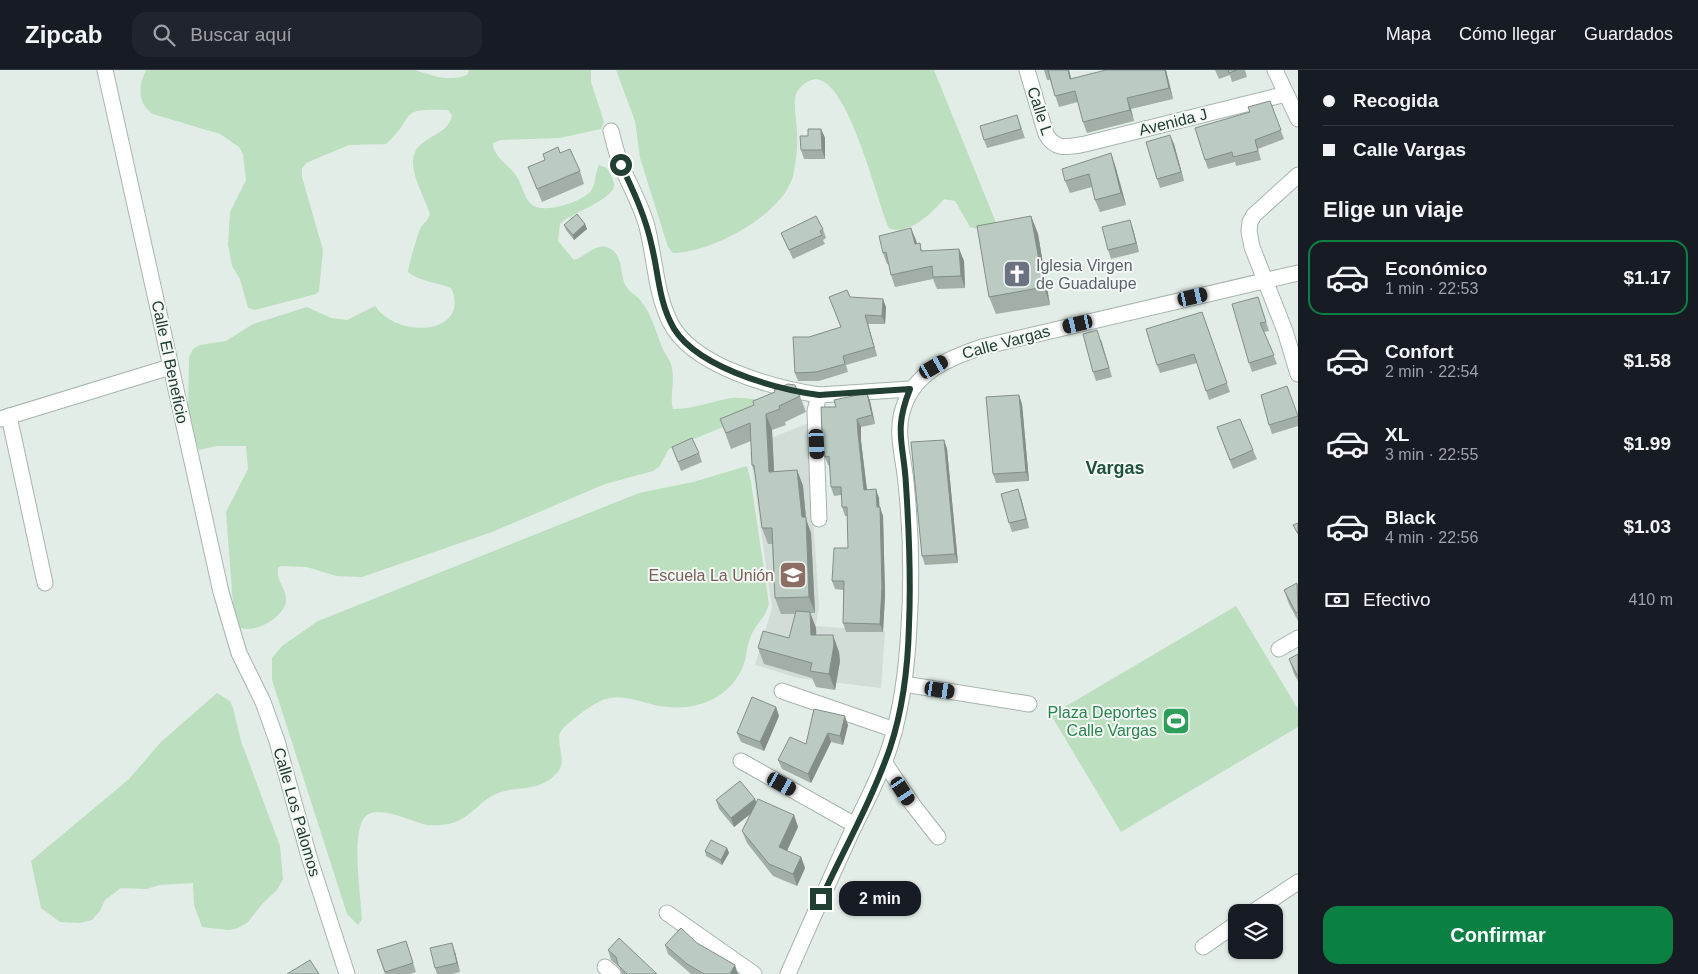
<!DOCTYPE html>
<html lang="es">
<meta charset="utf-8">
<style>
:root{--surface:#171b24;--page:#20242c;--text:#f1f3f6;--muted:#9ea1a6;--line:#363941;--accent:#0b8043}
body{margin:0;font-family:Arial,sans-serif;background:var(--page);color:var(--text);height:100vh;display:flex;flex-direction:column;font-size:19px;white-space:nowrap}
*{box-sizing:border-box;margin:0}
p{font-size:16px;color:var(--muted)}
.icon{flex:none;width:28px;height:28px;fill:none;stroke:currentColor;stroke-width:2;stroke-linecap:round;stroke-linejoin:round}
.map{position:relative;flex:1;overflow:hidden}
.panel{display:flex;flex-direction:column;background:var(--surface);width:400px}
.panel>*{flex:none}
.banner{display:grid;align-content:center;height:110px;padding:0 25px;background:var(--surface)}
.tools{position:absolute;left:1228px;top:834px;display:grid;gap:10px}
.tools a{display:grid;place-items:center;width:55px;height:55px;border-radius:10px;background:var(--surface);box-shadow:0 1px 4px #0004;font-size:25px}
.end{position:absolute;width:22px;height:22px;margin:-11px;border:6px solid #223f33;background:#fff;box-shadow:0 0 0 2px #fff}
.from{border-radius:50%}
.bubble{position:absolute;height:35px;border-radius:15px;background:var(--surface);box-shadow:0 1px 4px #0004;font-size:16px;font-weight:700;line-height:35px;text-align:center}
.car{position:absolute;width:15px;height:30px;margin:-15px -8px;border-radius:6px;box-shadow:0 0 4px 1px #0007;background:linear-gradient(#222 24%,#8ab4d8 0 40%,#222 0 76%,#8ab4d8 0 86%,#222 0)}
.banner b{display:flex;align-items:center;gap:18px;height:48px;font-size:19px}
.banner b+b{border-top:1px solid var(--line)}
.banner i{width:12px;height:12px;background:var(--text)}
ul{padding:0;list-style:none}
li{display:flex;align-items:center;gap:15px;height:75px;margin:0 10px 8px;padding:0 15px;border:2px solid transparent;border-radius:15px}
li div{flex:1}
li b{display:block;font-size:19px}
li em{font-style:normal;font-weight:700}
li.on{border-color:var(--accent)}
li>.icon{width:45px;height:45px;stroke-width:1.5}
h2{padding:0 25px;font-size:22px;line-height:60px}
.pay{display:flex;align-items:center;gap:12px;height:55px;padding:0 25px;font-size:19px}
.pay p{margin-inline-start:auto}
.primary-button{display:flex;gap:10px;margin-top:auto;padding:10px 25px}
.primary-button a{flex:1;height:58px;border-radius:15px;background:var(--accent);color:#fff;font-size:20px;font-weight:700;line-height:58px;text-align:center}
header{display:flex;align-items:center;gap:30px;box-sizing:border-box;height:70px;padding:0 25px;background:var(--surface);border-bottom:1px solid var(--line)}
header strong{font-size:24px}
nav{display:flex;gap:28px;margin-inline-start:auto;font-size:18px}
.search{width:350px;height:45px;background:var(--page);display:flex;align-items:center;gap:12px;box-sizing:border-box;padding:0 18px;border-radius:15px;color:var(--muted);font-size:19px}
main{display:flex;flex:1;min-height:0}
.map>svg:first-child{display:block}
.built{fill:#d1ddd6}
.green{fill:#bbdfbf}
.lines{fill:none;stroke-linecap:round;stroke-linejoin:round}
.minor-casing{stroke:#a5b5ad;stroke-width:17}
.minor{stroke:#fff;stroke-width:15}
.wall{fill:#a1afa7}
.shaded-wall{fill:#838e88}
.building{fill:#bbcbc2;stroke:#838e88}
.route{stroke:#223f33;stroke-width:6}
.labels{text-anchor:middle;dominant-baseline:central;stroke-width:4;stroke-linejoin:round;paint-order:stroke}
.street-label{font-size:16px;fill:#223f33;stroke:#f4f9f6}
.worship-label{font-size:16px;fill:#5b616d;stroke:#f4f9f6;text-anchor:start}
.education-label{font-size:16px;fill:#785e54;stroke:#f4f9f6;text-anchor:end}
.leisure-label{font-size:16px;fill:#27864d;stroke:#f4f9f6;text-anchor:end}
.neighbourhood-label{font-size:18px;font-weight:bold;fill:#1d523d;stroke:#f4f9f6}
</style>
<header>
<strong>Zipcab</strong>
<div class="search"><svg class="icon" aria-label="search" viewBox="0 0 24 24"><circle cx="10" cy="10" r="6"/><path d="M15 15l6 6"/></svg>Buscar aquí</div>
<nav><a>Mapa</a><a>Cómo llegar</a><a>Guardados</a></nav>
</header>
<main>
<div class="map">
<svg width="1298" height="904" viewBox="0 0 1298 904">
<rect width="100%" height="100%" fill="#e3ede7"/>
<polygon class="built" points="809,353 813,448 819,535 816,556 885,561 881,618 798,608 755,595 772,538 750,383 758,373"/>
<g class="green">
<path d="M146,0h269c18,6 34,12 52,5l2,-5h122v12l13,40 -3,7 -41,9 -59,2 -8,3c-1,12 15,22 22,31 7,9 8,22 16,30 12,11 51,-2 60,-13 5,-8 4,-18 8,-26l8,3c2,5 8,12 7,18 -1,13 -41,27 -51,35l-3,3 -2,17 16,19c12,-3 21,-18 35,-12 13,5 11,23 15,34 4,11 11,11 17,19 11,14 15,31 21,46 2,6 7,11 9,17 5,16 -2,32 2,45 20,0 39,-8 59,-11 12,-1 25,2 37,3l-4,9 -96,39 -10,18 -6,4 -48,13 -113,48 -130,45 -26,-1 -29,-9 -26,-1 -3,2c-2,12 6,18 8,29 3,18 -33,40 -50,29l-2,-9 -8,-105 22,-43 -2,-23h-30l-17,4 -8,-22 -3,-16 1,-55 4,-8 7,-4 26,-4 27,-17 54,-17 24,11 16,2 28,-14c24,35 97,27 76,-18 -14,-6 -33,-7 -43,-16 0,-5 11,-42 13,-45 4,-5 7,-7 9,-13 -5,-14 -13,-29 -16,-43 -8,-37 34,-30 38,-56l-4,-5c-54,-2 -30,6 -62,34l-37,1 -43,18 -4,6v8l21,73 -4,41 -3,3 -61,16 -7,-2 -8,-29 -8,-13 -4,-21 2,-33 16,-32 -3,-26 -4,-7 -19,-13 -67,-20c-16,-11 -15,-28 -7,-44z"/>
<path d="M616,0h318l67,165 -31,-8 -15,-26 -11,-2c-11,13 -36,38 -55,29 -12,-26 -40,-149 -74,-149 -9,2 -19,9 -20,20 -1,11 2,24 2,35 1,12 -1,29 -4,42 -10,39 -82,77 -120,77l-5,-6 -28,-89 -5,-37z"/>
<path d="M747,396l4,16 18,122c-4,15 -13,19 -18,32 -5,10 -4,23 -9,33 -15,31 -48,43 -82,37 -21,-4 -44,-16 -65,-2 -8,4 -32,22 -35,29 -4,13 8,28 -3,40 -19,20 -37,12 -59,20 -15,5 -26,22 -40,28 -10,4 -20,5 -30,4 -15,-2 -52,-23 -64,-7 -13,18 -3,78 -2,101l-4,6 -11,-11 -75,-234v-22l10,-12 36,-25 321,-128 54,-11z"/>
<polygon points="1236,536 1298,639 1298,657 1121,762 1051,645"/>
<polygon points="217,623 230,631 233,638 241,671 280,776 283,809 277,820 262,834 248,852 238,858 229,860 202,857 194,835 193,813 159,815 147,819 121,818 105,830 100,841 92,850 80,853 60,852 41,838 31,791 129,709 161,672"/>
</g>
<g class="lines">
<g class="minor-casing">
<g id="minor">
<polyline points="105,0 221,522 239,583 263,632 277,671 310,790 347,904"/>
<path d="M1027,0l19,64c9,17 23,13 39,10l201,-50"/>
<polyline points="1275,0 1298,49"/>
<path d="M611,61c3,12 6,25 11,36 8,19 18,36 24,56 9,32 9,69 24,99 22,45 105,66 149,73"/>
<polyline points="1298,105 1254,145 1250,152 1249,161 1252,177 1285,261 1298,304"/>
<polyline points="9,346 45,513"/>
<polyline points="0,349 170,297"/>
<polyline points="819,449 815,341 819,325 910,319"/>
<polyline points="1279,579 1298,568"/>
<polyline points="904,614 1029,634"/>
<polyline points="782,621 895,660"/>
<polyline points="741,691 855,755"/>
<polyline points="884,692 913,735 938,767"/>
<polyline points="1253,842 1298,812"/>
<polyline points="667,843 754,904"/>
<polyline points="1203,877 1236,854"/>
<polyline points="605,897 613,904"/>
<path d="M788,904c21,-48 43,-97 65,-145 13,-27 28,-54 37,-83 12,-38 17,-79 19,-119 3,-47 2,-97 -3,-144 -2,-24 -11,-50 -3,-74 11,-37 46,-51 79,-62l316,-74"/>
</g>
</g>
<use href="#minor" class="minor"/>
</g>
<g class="wall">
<polygon points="1044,0 1069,0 1071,9 1166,0 1173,29 1131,39 1134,51 1087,63 1083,52 1078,32 1059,37 1050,10 1047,10"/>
<polygon points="1215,0 1245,0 1247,7 1232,12 1230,5 1219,9"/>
<polygon points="1270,31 1284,69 1258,79 1261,90 1236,96 1235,92 1208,99 1205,90 1250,42"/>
<polygon points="1017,45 1025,68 987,78 984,70"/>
<polygon points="821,59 825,68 825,89 804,89 801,80 808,66"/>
<polygon points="1174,74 1184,111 1160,118 1157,109"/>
<polygon points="1115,95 1126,135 1100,142 1095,130 1092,117 1070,123 1065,111"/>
<polygon points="528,97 580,101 584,114 542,132"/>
<polygon points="1031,146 1038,164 1050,235 996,244 989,227"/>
<polygon points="585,154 587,159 574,170 566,160 564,155"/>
<polygon points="823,159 826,168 823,170 825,174 793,189 781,163"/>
<polygon points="1133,159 1139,182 1111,189 1108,180"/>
<polygon points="916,170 917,174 923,181 959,179 964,191 965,218 937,219 933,209 895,217 891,205 889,194 887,194 883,183"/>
<polygon points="850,227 886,237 885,254 868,254 877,286 846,295 848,302 819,311 798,311 795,303 809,267 841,257"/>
<polygon points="1258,227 1269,261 1264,262 1277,294 1252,302 1249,293"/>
<polygon points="1202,242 1230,322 1209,330 1197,293 1160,303 1157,295"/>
<polygon points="1101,269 1112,307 1096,311 1093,302"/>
<polygon points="867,323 870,331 875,354 861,357 861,371 867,420 879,428 879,437 883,446 885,525 883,562 846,562 843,553 843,520 835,519 832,511 848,478 847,446 845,446 842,437 841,425 834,426 831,417 830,395 828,395 825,387 836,337"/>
<polygon points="800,326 806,342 785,352 786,355 772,360 774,402 797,400 803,416 806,449 811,463 815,543 810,543 816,558 816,565 839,582 840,591 835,620 816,617 812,608 764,594 758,578 789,568 796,544 781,544 775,528 772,474 768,474 762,458 755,403 752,395 751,371 731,379 720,349"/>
<polygon points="1022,334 1029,411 996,413 993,404"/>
<polygon points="1298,346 1298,356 1272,364 1269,355"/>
<polygon points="1217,357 1253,380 1257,389 1233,399"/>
<polygon points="944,370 947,379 958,493 925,495 922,486"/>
<polygon points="672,377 699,383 702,392 681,401"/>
<polygon points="1021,428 1029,458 1012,462 1009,453"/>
<polygon points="1298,514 1298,551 1289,534 1284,520"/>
<polygon points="1298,584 1298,611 1294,604 1289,589"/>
<polygon points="776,637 779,646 764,681 741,672 737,663"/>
<polygon points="814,639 848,655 843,675 831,672 811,713 782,699 778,690 806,674"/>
<polygon points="755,729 756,732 794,745 798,757 787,781 801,787 805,798 797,816 773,806 747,773 742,761 751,743 734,757 719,739 716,730"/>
<polygon points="727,778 729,783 722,795 706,786 705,781"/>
<polygon points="697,873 738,904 691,904 668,884 665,875"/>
<polygon points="377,880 409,880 416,902 410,904 385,904"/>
<polygon points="608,880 657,904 622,904 619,897 611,890"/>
<polygon points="455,882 460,902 452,904 437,904 435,898"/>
</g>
<g class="shaded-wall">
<polygon points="1068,0 1069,0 1074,20 1070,9"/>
<polygon points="1165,0 1166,0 1173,29 1169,18"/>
<polygon points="1127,28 1131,39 1134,51 1130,40"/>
<polygon points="821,59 825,68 825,89 822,80"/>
<polygon points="1170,65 1174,74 1184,111 1181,102"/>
<polygon points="1111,83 1115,95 1126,135 1121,123"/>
<polygon points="1031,146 1038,164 1050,235 1044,217"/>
<polygon points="1130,150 1133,159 1139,182 1136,173"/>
<polygon points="585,154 587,159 574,170 573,165"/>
<polygon points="911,158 916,170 919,185 915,174"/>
<polygon points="959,179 964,191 965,218 961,206"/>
<polygon points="883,229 886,237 885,254 882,246"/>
<polygon points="865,245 868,254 877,286 874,277"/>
<polygon points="867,323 870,331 875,354 872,345"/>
<polygon points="1019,325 1022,334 1029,411 1026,402"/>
<polygon points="766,344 772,360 775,418 769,402"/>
<polygon points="857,349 861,357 861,371 868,428 864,420 858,363"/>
<polygon points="944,370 947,379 958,493 955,484"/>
<polygon points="797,400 803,416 806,449 811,463 815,543 809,527"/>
<polygon points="876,419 879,428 880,445 880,437 883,446 885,525 883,562 880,554"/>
<polygon points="1018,419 1021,428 1029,458 1026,449"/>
<polygon points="810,542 816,558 817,582 811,565"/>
<polygon points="833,565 839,582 840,591 835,620 829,604"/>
<polygon points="776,637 779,646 764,681 760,672"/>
<polygon points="845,646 848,655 843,675 840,666"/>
<polygon points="828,663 831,672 811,713 808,704"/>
<polygon points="755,729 758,738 734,757 731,748"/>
<polygon points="794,745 798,757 783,789 779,777"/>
<polygon points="727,778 729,783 722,795 721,790"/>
<polygon points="801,787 805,798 797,816 793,804"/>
<polygon points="452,873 455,882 460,902 457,893"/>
<polygon points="735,895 738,904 730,904"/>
</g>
<g class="building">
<polygon points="1048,0 1068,0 1070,9 1106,0 1165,0 1169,18 1127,28 1130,40 1083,52 1075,21 1055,26"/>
<polygon points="1228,0 1237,0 1229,3"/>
<polygon points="1270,31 1281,60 1255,70 1258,81 1233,87 1232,82 1205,90 1195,58 1250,42 1248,37"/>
<polygon points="1017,45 1021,59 984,70 980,56"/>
<polygon points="808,59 821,59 822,80 801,80 800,66 808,66"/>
<polygon points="1170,65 1181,102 1157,109 1146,72"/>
<polygon points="558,77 560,83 570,79 580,101 537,119 528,97 545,90 543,84"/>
<polygon points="1111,83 1121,123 1095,130 1089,104 1065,111 1062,99"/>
<polygon points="577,144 585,154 573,165 564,155"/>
<polygon points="816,146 823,159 820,161 822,165 789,180 781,163"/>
<polygon points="1031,146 1044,217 989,227 977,156"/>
<polygon points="1130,150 1136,173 1108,180 1102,157"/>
<polygon points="911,158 915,174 920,173 921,181 959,179 961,206 933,207 932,196 891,205 886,182 883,183 879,166"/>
<polygon points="847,220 850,227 883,229 882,246 865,245 874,277 843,286 845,294 816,302 795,303 793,267 809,267 841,257 829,227"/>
<polygon points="1258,227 1266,252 1260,253 1274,285 1249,293 1232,234"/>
<polygon points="1202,242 1227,313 1206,321 1194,284 1157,295 1146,259"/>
<polygon points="1097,260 1109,298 1093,302 1083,264"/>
<polygon points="788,314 795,315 800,326 779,336 780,339 766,344 769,402 797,400 802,447 806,447 809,527 775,528 772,458 762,458 754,395 752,395 750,353 726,363 720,349 754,335 753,331 775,322 774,320"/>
<polygon points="1287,316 1298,346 1269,355 1261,325"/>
<polygon points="867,323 872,345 857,349 858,363 864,420 876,419 877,437 880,437 882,517 880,554 843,553 844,511 832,511 834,478 848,478 847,437 842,437 841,417 831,417 829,386 825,387 822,365 821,337 836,337 834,330"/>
<polygon points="1019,325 1026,402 993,404 986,327"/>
<polygon points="1240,349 1253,380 1230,390 1217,357"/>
<polygon points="692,368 699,383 678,392 672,377"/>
<polygon points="944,370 955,484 922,486 911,372"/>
<polygon points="1018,419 1026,449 1009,453 1001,424"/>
<polygon points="1298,453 1298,464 1293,455"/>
<polygon points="1297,513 1298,542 1296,543 1284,520"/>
<polygon points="796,541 810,542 811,565 833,565 834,575 829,604 810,601 812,593 758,578 763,561 789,568"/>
<polygon points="1298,584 1298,607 1289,589"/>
<polygon points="752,627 776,637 760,672 737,663"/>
<polygon points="814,639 845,646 840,666 828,663 808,704 778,690 790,667 806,674"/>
<polygon points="740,711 755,729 731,748 716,730"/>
<polygon points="758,729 794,745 779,777 801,787 793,804 769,794 742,761"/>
<polygon points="711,770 727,778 721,790 705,781"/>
<polygon points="681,858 697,873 735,895 730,904 704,904 687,894 665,875"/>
<polygon points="619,868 657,904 627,904 618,895 616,887 608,880"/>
<polygon points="406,871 413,893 385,902 377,880"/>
<polygon points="452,873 457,893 435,898 430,878"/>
<polygon points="310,890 319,904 287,904"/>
</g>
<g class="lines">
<path class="route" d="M621,95c13,27 25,53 31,82 6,25 7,51 18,74 19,45 105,68 149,74l91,-6c-17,42 -6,55 -4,96 3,46 5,94 3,140 -1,41 -6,84 -19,123 -18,52 -46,101 -69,151"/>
</g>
<defs>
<g id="church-square" transform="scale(1.4375)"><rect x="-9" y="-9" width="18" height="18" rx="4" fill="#6b7280" stroke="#f4f9f6"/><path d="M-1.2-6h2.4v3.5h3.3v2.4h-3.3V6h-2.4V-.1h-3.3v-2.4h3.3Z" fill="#fff"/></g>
<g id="school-square" transform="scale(1.4375)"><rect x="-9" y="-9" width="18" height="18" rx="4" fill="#8d6e63" stroke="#f4f9f6"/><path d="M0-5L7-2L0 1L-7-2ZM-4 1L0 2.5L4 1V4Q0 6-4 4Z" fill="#fff"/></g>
<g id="stadium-square" transform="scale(1.4375)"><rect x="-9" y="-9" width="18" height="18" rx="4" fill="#2e9e5b" stroke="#f4f9f6"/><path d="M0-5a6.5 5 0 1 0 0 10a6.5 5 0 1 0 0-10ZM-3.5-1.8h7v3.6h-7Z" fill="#fff"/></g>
</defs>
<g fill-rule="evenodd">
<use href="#church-square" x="1017" y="204"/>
<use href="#school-square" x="793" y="505"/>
<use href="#stadium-square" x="1176" y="651"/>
</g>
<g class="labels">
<g class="street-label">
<text transform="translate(1040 41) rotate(72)">Calle L</text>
<text transform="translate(1173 52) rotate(-14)">Avenida J</text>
<text transform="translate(1006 272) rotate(-15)">Calle Vargas</text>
<text transform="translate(170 292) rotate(78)">Calle El Beneficio</text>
<text transform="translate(297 742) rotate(74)">Calle Los Palomos</text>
</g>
<g class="worship-label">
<text x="1036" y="195">Iglesia Virgen<tspan x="1036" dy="18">de Guadalupe</tspan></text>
</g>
<g class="education-label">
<text x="774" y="505">Escuela La Unión</text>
</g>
<g class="leisure-label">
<text x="1157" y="642">Plaza Deportes<tspan x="1157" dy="18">Calle Vargas</tspan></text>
</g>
<g class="neighbourhood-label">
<text x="1115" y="398">Vargas</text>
</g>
</g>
</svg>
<div class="tools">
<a><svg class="icon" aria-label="layers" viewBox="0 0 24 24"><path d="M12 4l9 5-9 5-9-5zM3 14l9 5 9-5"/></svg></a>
</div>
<i class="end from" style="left:621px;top:95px"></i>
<i class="end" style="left:821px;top:829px"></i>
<div class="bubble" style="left:839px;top:811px;width:82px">2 min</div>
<i class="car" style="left:1193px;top:227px;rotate:77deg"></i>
<i class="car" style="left:1078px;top:254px;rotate:257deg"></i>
<i class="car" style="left:934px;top:297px;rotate:60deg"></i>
<i class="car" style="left:817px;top:374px;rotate:177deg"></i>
<i class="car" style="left:940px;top:620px;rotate:99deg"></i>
<i class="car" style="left:782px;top:714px;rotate:119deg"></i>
<i class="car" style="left:903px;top:721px;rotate:147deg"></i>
</div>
<section class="panel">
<div class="banner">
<b><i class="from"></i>Recogida</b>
<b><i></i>Calle Vargas</b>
</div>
<h2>Elige un viaje</h2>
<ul>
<li class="on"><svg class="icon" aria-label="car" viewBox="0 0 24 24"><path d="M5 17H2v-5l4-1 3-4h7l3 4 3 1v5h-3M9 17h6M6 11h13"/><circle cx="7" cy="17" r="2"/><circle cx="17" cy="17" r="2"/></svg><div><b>Económico</b><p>1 min · 22:53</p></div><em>$1.17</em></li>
<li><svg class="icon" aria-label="car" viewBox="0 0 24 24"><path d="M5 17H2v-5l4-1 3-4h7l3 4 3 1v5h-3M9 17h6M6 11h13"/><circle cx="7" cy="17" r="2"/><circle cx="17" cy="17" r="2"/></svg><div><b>Confort</b><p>2 min · 22:54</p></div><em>$1.58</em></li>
<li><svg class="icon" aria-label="car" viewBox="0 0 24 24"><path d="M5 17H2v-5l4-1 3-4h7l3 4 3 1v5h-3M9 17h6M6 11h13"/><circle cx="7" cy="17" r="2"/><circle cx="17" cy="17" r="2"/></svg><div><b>XL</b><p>3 min · 22:55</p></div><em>$1.99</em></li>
<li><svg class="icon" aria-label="car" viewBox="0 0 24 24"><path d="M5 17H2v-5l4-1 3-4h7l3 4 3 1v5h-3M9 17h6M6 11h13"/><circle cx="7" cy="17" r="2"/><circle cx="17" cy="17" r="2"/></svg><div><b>Black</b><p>4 min · 22:56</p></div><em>$1.03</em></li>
</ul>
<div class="pay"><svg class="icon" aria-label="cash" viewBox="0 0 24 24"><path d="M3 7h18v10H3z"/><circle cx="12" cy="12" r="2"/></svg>Efectivo<p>410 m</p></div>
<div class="primary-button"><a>Confirmar</a></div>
</section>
</main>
